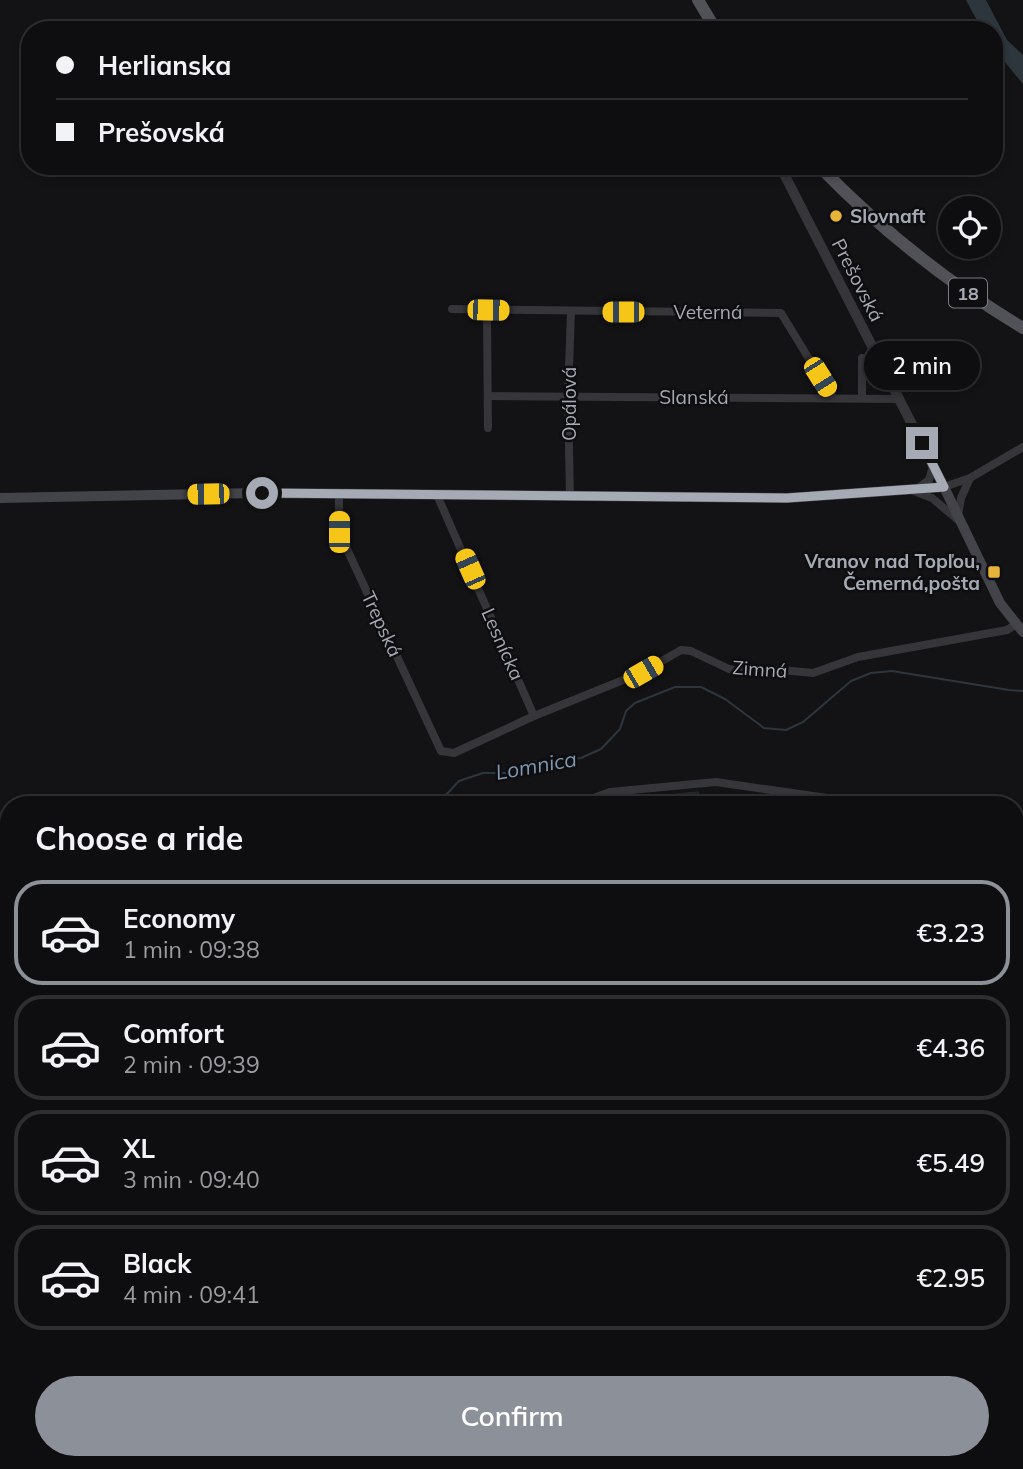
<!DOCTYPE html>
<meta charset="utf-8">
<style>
:root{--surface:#0e0e10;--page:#171719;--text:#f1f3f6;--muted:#9b9c9f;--line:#2e2e30;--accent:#8c9099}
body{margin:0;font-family:Mulish,sans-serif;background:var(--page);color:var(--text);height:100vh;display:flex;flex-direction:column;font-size:26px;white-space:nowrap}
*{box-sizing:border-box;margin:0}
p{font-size:23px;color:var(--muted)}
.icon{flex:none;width:38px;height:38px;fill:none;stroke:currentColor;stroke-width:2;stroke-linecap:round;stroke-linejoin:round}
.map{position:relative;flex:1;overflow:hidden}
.panel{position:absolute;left:0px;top:796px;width:1024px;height:674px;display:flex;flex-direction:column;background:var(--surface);border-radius:28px 28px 0 0;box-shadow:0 4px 10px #0003,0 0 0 2px var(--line)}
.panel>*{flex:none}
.banner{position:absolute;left:21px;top:21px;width:982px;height:154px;border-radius:28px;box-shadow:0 4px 10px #0003,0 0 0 2px var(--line);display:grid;align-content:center;height:154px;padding:0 35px;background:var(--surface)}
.controls{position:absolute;left:938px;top:196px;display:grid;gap:14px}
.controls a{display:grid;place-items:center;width:63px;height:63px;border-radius:50%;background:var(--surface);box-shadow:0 4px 10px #0003,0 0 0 2px var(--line);font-size:35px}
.end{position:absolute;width:32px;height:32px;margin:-16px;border:9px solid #a6aab4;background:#111;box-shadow:0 0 0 4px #111}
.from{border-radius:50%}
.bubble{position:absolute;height:49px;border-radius:24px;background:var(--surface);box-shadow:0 4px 10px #0003,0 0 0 2px var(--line);font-size:23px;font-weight:600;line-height:49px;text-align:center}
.car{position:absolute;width:21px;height:42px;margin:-21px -10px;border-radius:9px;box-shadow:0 0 5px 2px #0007;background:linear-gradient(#f5c518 24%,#345 0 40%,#f5c518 0 76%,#345 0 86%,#f5c518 0)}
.banner b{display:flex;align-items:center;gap:24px;height:66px;font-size:26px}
.banner b+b{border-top:2px solid var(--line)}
.banner i{width:18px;height:18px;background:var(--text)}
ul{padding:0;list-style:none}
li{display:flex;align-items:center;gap:21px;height:105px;margin:0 14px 10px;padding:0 21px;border:4px solid var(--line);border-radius:28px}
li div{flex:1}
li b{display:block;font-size:26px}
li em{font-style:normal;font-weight:600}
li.on{border-color:var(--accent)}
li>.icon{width:63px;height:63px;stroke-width:1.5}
h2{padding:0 35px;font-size:32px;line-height:84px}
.action{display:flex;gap:14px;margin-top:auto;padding:14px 35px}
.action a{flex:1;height:80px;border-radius:42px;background:var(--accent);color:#fff;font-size:28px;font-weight:600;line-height:80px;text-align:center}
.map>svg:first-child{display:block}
.green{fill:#202721}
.water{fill:#2d353d}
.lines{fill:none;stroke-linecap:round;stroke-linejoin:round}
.stream{stroke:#2d353d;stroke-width:2}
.minor{stroke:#35353a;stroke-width:8}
.tertiary{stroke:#35353a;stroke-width:10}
.secondary{stroke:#43444a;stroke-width:10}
.primary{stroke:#515258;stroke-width:12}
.rail{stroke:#4c4d53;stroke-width:2;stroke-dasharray:9 7;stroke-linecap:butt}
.route{stroke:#a6aab4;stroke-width:9}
.poi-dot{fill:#e7b439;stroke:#0e0e10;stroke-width:2.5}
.labels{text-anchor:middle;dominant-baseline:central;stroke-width:5;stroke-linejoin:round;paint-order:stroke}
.shield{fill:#0e0e10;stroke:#787b83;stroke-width:2}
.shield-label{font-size:18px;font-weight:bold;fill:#a6aab4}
.poi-label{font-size:19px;font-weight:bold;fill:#a6aab4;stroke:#0e0e10;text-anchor:start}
.street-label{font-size:19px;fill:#a6aab4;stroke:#0e0e10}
.water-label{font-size:21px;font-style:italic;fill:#7e96ae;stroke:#0e0e10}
</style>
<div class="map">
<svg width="1023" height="1469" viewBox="0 0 1023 1469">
<rect width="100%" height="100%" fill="#131315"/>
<polygon class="green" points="699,791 701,805 616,805 615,800"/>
<polygon class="water" points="966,0 986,0 1007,40 1023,55 1023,84 994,49 994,30 982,30"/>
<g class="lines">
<g class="stream">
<polyline points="417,805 422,801 444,797 459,781 483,773 506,773 528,762 581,758 601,749 620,729 626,711 635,703 675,687 701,687 725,699 764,728 786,730 803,722 851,681 871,673 892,671 1009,690 1023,691"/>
<polyline points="0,818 6,817 9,819"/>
</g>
<g class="minor">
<polyline points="452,309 781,313 833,398"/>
<polyline points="487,310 488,428"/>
<polyline points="862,358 862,398"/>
<polyline points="488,396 900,399"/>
<polyline points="944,487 970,478 1023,447"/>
<polyline points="918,488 929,480 933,466"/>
<polyline points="914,491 932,498 958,520"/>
<polyline points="339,493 339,532 441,751 454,753 534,716 643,672 681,650 691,651 729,669 743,672 781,670 813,673 858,657 1007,630 1015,625"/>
<polyline points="437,495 534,716"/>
<polyline points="570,497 568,397 571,311"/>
<polyline points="958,515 961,498 970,478"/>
<polyline points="574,805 610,792 716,782 827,798 845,805"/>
<polyline points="1015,826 1023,826"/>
<polyline points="1015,1055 1023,1053"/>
<polyline points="410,1469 518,1461"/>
</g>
<polyline class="tertiary" points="780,166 944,487"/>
<polyline class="secondary" points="0,498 262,493 787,498 944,487 1000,603 1023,632"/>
<g class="primary">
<polyline points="698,0 716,30"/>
<path d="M819,166c61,63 129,117 204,162"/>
<polyline points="1015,844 1023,831"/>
<polyline points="734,1469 736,1461"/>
</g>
<g class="rail">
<polyline points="1015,1345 1023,1346"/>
<polyline points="1015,1360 1023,1359"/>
<polyline points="1015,1401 1023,1391"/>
<polyline points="984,1469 986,1461"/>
</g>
</g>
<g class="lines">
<polyline class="route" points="262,493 787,498 944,487 922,443"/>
</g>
<g class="poi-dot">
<circle cx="836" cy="216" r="7"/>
<rect x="987" y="565" width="14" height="14" rx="3.5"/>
</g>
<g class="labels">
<rect class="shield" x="949" y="278.5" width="38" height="29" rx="5"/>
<g class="shield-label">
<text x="968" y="293">18</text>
</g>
<g class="poi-label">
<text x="850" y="216">Slovnaft</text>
<text x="980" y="561" text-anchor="end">Vranov nad Topľou,<tspan x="980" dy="22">Čemerná,pošta</tspan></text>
</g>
<g class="street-label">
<text transform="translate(858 280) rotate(63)">Prešovská</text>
<text x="708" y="312">Veterná</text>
<text x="694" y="397">Slanská</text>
<text transform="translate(569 404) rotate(-90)">Opálová</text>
<text transform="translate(382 624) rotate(65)">Trepská</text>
<text transform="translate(503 644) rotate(66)">Lesnícka</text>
<text transform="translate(760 669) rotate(4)">Zimná</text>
</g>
<g class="water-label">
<text transform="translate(536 765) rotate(-10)">Lomnica</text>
</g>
</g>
</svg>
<div class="controls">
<a><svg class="icon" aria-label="locate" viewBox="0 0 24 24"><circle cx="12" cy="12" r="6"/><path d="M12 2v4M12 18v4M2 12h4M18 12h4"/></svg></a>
</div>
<i class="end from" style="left:262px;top:493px"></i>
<i class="end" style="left:922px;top:443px"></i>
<div class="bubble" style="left:864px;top:341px;width:116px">2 min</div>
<i class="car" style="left:488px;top:310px;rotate:91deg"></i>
<i class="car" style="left:623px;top:312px;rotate:270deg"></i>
<i class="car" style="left:820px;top:377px;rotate:148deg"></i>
<i class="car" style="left:208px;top:494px;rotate:269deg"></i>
<i class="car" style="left:339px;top:532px;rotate:0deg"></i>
<i class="car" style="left:470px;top:569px;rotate:336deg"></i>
<i class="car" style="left:643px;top:672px;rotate:60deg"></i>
<div class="banner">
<b><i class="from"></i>Herlianska</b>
<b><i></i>Prešovská</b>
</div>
<section class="panel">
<h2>Choose a ride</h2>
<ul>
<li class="on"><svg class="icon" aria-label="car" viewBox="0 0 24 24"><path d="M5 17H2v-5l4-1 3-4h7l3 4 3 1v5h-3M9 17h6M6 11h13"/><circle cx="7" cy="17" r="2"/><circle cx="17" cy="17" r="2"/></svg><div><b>Economy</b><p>1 min · 09:38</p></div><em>€3.23</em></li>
<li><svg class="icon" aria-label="car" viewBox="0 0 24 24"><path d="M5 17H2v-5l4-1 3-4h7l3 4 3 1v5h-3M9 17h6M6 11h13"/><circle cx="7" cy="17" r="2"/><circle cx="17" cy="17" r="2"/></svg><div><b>Comfort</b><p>2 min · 09:39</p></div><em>€4.36</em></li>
<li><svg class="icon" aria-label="car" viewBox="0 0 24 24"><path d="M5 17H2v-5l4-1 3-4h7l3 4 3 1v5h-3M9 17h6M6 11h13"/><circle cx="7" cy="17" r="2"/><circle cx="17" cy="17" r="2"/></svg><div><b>XL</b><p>3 min · 09:40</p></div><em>€5.49</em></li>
<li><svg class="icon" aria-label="car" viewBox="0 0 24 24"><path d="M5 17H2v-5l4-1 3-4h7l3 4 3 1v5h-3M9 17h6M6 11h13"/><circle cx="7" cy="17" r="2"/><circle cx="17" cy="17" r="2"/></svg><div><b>Black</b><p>4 min · 09:41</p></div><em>€2.95</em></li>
</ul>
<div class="action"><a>Confirm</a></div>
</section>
</div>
